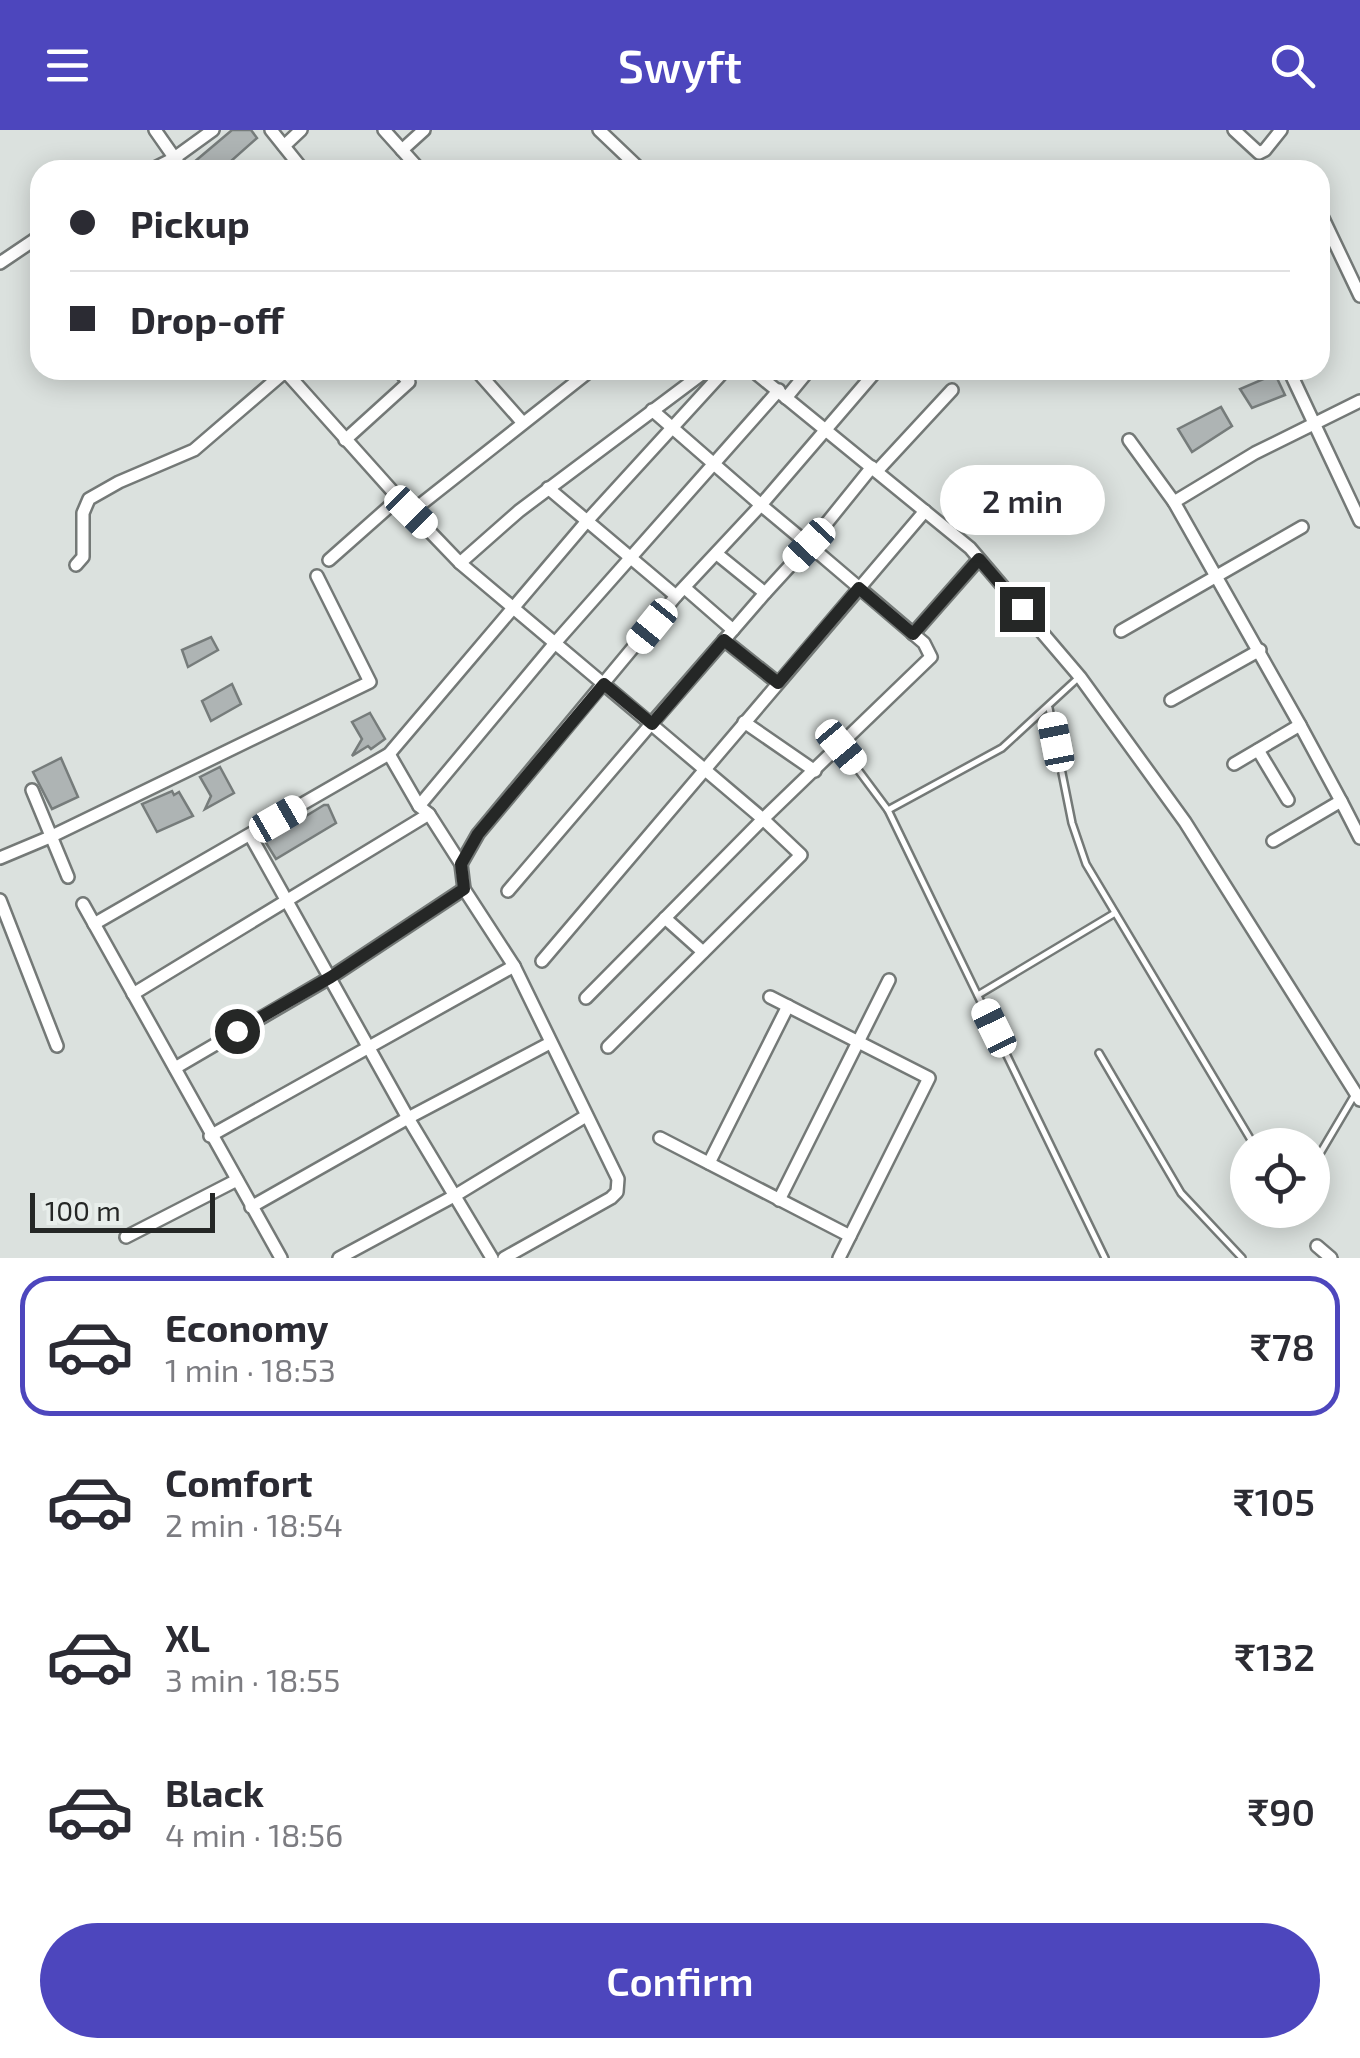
<!DOCTYPE html>
<meta charset="utf-8">
<style>
:root{--surface:#fff;--page:#f2f2f3;--text:#2b2b33;--muted:#7c7c81;--line:#e1e1e2;--accent:#4d46bd}
body{margin:0;font-family:"Exo 2",sans-serif;background:var(--page);color:var(--text);height:100vh;display:flex;flex-direction:column;font-size:38px;white-space:nowrap}
*{box-sizing:border-box;margin:0}
p{font-size:32px;color:var(--muted)}
.icon{flex:none;width:55px;height:55px;fill:none;stroke:currentColor;stroke-width:2;stroke-linecap:round;stroke-linejoin:round}
.map{position:relative;height:1128px;overflow:hidden}
.drawer{display:flex;flex-direction:column;background:var(--surface);flex:1}
.drawer>*{flex:none}
.hud{position:absolute;left:30px;top:30px;width:1300px;height:220px;border-radius:30px;box-shadow:0 5px 25px #0003;display:grid;align-content:center;height:220px;padding:0 40px;background:var(--surface)}
.fabs{position:absolute;left:1230px;top:998px;display:grid;gap:20px}
.fabs a{display:grid;place-items:center;width:100px;height:100px;border-radius:50%;background:var(--surface);box-shadow:0 5px 25px #0003;font-size:50px}
.scale{position:absolute;left:30px;bottom:25px;width:185px;box-sizing:border-box;padding-left:10px;border:5px solid #252726;border-top:0;font-size:28px;line-height:35px;white-space:nowrap;color:#252726;-webkit-text-stroke:8px #e8eeeb;paint-order:stroke}
.end{position:absolute;width:45px;height:45px;margin:-22px;border:12px solid #252726;background:#fff;box-shadow:0 0 0 5px #fff}
.from{border-radius:50%}
.bubble{position:absolute;height:70px;border-radius:35px;background:var(--surface);box-shadow:0 5px 25px #0003;font-size:32px;font-weight:600;line-height:70px;text-align:center}
.car{position:absolute;width:30px;height:60px;margin:-30px -15px;border-radius:12px;box-shadow:0 0 8px 2px #0007;background:linear-gradient(#fff 24%,#345 0 40%,#fff 0 76%,#345 0 86%,#fff 0)}
.hud b{display:flex;align-items:center;gap:35px;height:95px;font-size:38px}
.hud b+b{border-top:2px solid var(--line)}
.hud i{width:25px;height:25px;background:var(--text)}
ul{padding:18px 0 0;list-style:none}
li{display:flex;align-items:center;gap:30px;height:140px;margin:0 20px 15px;padding:0 20px;border:5px solid transparent;border-radius:30px}
li div{flex:1}
li b{display:block;font-size:38px}
li em{font-style:normal;font-weight:600}
li.on{border-color:var(--accent)}
li>.icon{width:90px;height:90px;stroke-width:1.5}
.action{display:flex;gap:20px;margin-top:auto;padding:20px 40px}
.action a{flex:1;height:115px;border-radius:60px;background:var(--accent);color:#fff;font-size:40px;font-weight:600;line-height:115px;text-align:center}
header{display:flex;justify-content:space-between;align-items:center;height:130px;padding:0 40px;background:var(--accent);color:#fff;font-size:45px;font-weight:600}
.map>svg:first-child{display:block}
.building{fill:#aeb4b4;stroke:#767c7b;stroke-width:2.5}
.lines{fill:none;stroke-linecap:round;stroke-linejoin:round}
.lane-casing{stroke:#747977;stroke-width:10}
.street-casing{stroke:#747977;stroke-width:16}
.lane{stroke:#fff;stroke-width:5}
.street{stroke:#fff;stroke-width:11}
.route{stroke:#252726;stroke-width:12}
</style>
<header><svg class="icon" aria-label="menu" viewBox="0 0 24 24"><path d="M4 6h16M4 12h16M4 18h16"/></svg>Swyft<svg class="icon" aria-label="search" viewBox="0 0 24 24"><circle cx="10" cy="10" r="6"/><path d="M15 15l6 6"/></svg></header>
<div class="map">
<svg width="1360" height="1128" viewBox="0 0 1360 1128">
<rect width="100%" height="100%" fill="#dbe1de"/>
<g class="building">
<polygon points="232,0 251,0 257,8 221,40 199,40 193,33"/>
<polygon points="1275,244 1285,265 1252,278 1240,259"/>
<polygon points="1221,277 1232,296 1192,322 1178,299"/>
<polygon points="211,507 218,520 188,537 182,520"/>
<polygon points="232,554 241,574 211,591 202,571"/>
<polygon points="370,583 385,609 371,619 368,616 352,626 362,609 352,592"/>
<polygon points="61,628 78,667 52,679 33,642"/>
<polygon points="220,637 234,663 205,679 211,666 200,647"/>
<polygon points="172,661 174,665 179,662 193,686 157,702 142,674"/>
<polygon points="324,675 328,675 336,693 276,729 263,708 285,695 288,697"/>
</g>
<g class="lines">
<g class="lane-casing">
<g id="lane">
<polyline points="1049,578 1072,693 1086,734 1254,1015"/>
<polyline points="841,617 888,680 1105,1128"/>
<polyline points="888,680 1002,618 1077,549"/>
<polyline points="978,865 1115,783"/>
<polyline points="1099,923 1181,1063 1242,1128"/>
<polyline points="1312,1037 1354,966"/>
</g>
</g>
<g class="street-casing">
<g id="street">
<polyline points="155,0 183,40"/>
<polyline points="271,0 303,40"/>
<polyline points="384,0 420,40"/>
<polyline points="599,0 641,40"/>
<polyline points="1234,0 1259,23 1265,20 1281,0"/>
<polyline points="284,16 301,0"/>
<polyline points="402,20 424,0"/>
<polyline points="151,40 173,29 213,0"/>
<polyline points="1320,82 1360,166"/>
<polyline points="0,133 40,106"/>
<polyline points="284,240 411,382 591,240"/>
<polyline points="476,240 523,293"/>
<polyline points="752,240 970,418 1080,547 1185,692 1360,970"/>
<polyline points="1289,240 1360,391"/>
<polyline points="786,268 809,240"/>
<polyline points="345,310 409,252 398,240"/>
<polyline points="1129,310 1174,372"/>
<polyline points="872,337 809,415 761,375 877,240"/>
<polyline points="877,341 952,260"/>
<polyline points="548,358 676,466 761,375 652,280"/>
<polyline points="411,382 460,433 519,381 707,240"/>
<polyline points="329,430 399,368"/>
<polyline points="460,433 651,594 733,500"/>
<polyline points="76,435 83,427 83,383 89,369 119,352 194,320 287,240"/>
<polyline points="686,459 733,500 765,463"/>
<polyline points="1121,501 1302,397"/>
<polyline points="913,504 979,429"/>
<polyline points="724,510 778,553"/>
<polyline points="1171,570 1260,520"/>
<polyline points="744,592 815,641"/>
<polyline points="1258,620 1288,670"/>
<polyline points="389,624 419,676 429,684 461,734 464,759 514,836 618,1049 617,1062 611,1068 504,1128"/>
<polyline points="1234,634 1300,595 1174,372 1255,323 1360,271"/>
<polyline points="32,660 68,747"/>
<polyline points="1341,671 1360,708"/>
<polyline points="419,676 555,513 779,260"/>
<polyline points="250,705 408,988 492,1128"/>
<polyline points="1273,711 1341,671 1300,595"/>
<polyline points="0,728 50,707 370,552 317,446"/>
<polyline points="461,734 478,704 676,466"/>
<polyline points="508,761 651,594 763,689 931,527 924,513 809,415 765,463 717,424"/>
<polyline points="0,770 57,916"/>
<polyline points="83,774 281,1128"/>
<polyline points="665,788 703,822"/>
<polyline points="94,794 389,624 587,391 725,240"/>
<polyline points="542,831 925,381"/>
<polyline points="133,864 429,684"/>
<polyline points="770,867 929,948 839,1128"/>
<polyline points="586,868 763,689 801,725 608,917"/>
<polyline points="175,938 331,847 464,759"/>
<polyline points="210,1006 514,836"/>
<polyline points="660,1008 850,1106"/>
<polyline points="709,1033 788,876"/>
<polyline points="779,1070 889,850"/>
<polyline points="251,1077 408,988 550,913"/>
<polyline points="126,1107 237,1050"/>
<polyline points="1317,1116 1331,1128"/>
<polyline points="339,1128 456,1065 586,986"/>
</g>
</g>
<use href="#lane" class="lane"/>
<use href="#street" class="street"/>
</g>
<g class="lines">
<polyline class="route" points="237,901 331,847 464,759 461,734 478,704 604,554 652,594 724,510 778,553 859,458 913,504 979,429 1022,479"/>
</g>
</svg>
<div class="fabs">
<a><svg class="icon" aria-label="locate" viewBox="0 0 24 24"><circle cx="12" cy="12" r="6"/><path d="M12 2v4M12 18v4M2 12h4M18 12h4"/></svg></a>
</div>
<div class="scale">100 m</div>
<i class="end from" style="left:237px;top:901px"></i>
<i class="end" style="left:1022px;top:479px"></i>
<div class="bubble" style="left:940px;top:335px;width:165px">2 min</div>
<i class="car" style="left:411px;top:382px;rotate:135deg"></i>
<i class="car" style="left:809px;top:415px;rotate:223deg"></i>
<i class="car" style="left:652px;top:496px;rotate:219deg"></i>
<i class="car" style="left:1056px;top:612px;rotate:349deg"></i>
<i class="car" style="left:841px;top:617px;rotate:140deg"></i>
<i class="car" style="left:278px;top:689px;rotate:60deg"></i>
<i class="car" style="left:994px;top:898px;rotate:334deg"></i>
<div class="hud">
<b><i class="from"></i>Pickup</b>
<b><i></i>Drop-off</b>
</div>
</div>
<section class="drawer">
<ul>
<li class="on"><svg class="icon" aria-label="car" viewBox="0 0 24 24"><path d="M5 17H2v-5l4-1 3-4h7l3 4 3 1v5h-3M9 17h6M6 11h13"/><circle cx="7" cy="17" r="2"/><circle cx="17" cy="17" r="2"/></svg><div><b>Economy</b><p>1 min · 18:53</p></div><em>₹78</em></li>
<li><svg class="icon" aria-label="car" viewBox="0 0 24 24"><path d="M5 17H2v-5l4-1 3-4h7l3 4 3 1v5h-3M9 17h6M6 11h13"/><circle cx="7" cy="17" r="2"/><circle cx="17" cy="17" r="2"/></svg><div><b>Comfort</b><p>2 min · 18:54</p></div><em>₹105</em></li>
<li><svg class="icon" aria-label="car" viewBox="0 0 24 24"><path d="M5 17H2v-5l4-1 3-4h7l3 4 3 1v5h-3M9 17h6M6 11h13"/><circle cx="7" cy="17" r="2"/><circle cx="17" cy="17" r="2"/></svg><div><b>XL</b><p>3 min · 18:55</p></div><em>₹132</em></li>
<li><svg class="icon" aria-label="car" viewBox="0 0 24 24"><path d="M5 17H2v-5l4-1 3-4h7l3 4 3 1v5h-3M9 17h6M6 11h13"/><circle cx="7" cy="17" r="2"/><circle cx="17" cy="17" r="2"/></svg><div><b>Black</b><p>4 min · 18:56</p></div><em>₹90</em></li>
</ul>
<div class="action"><a>Confirm</a></div>
</section>
